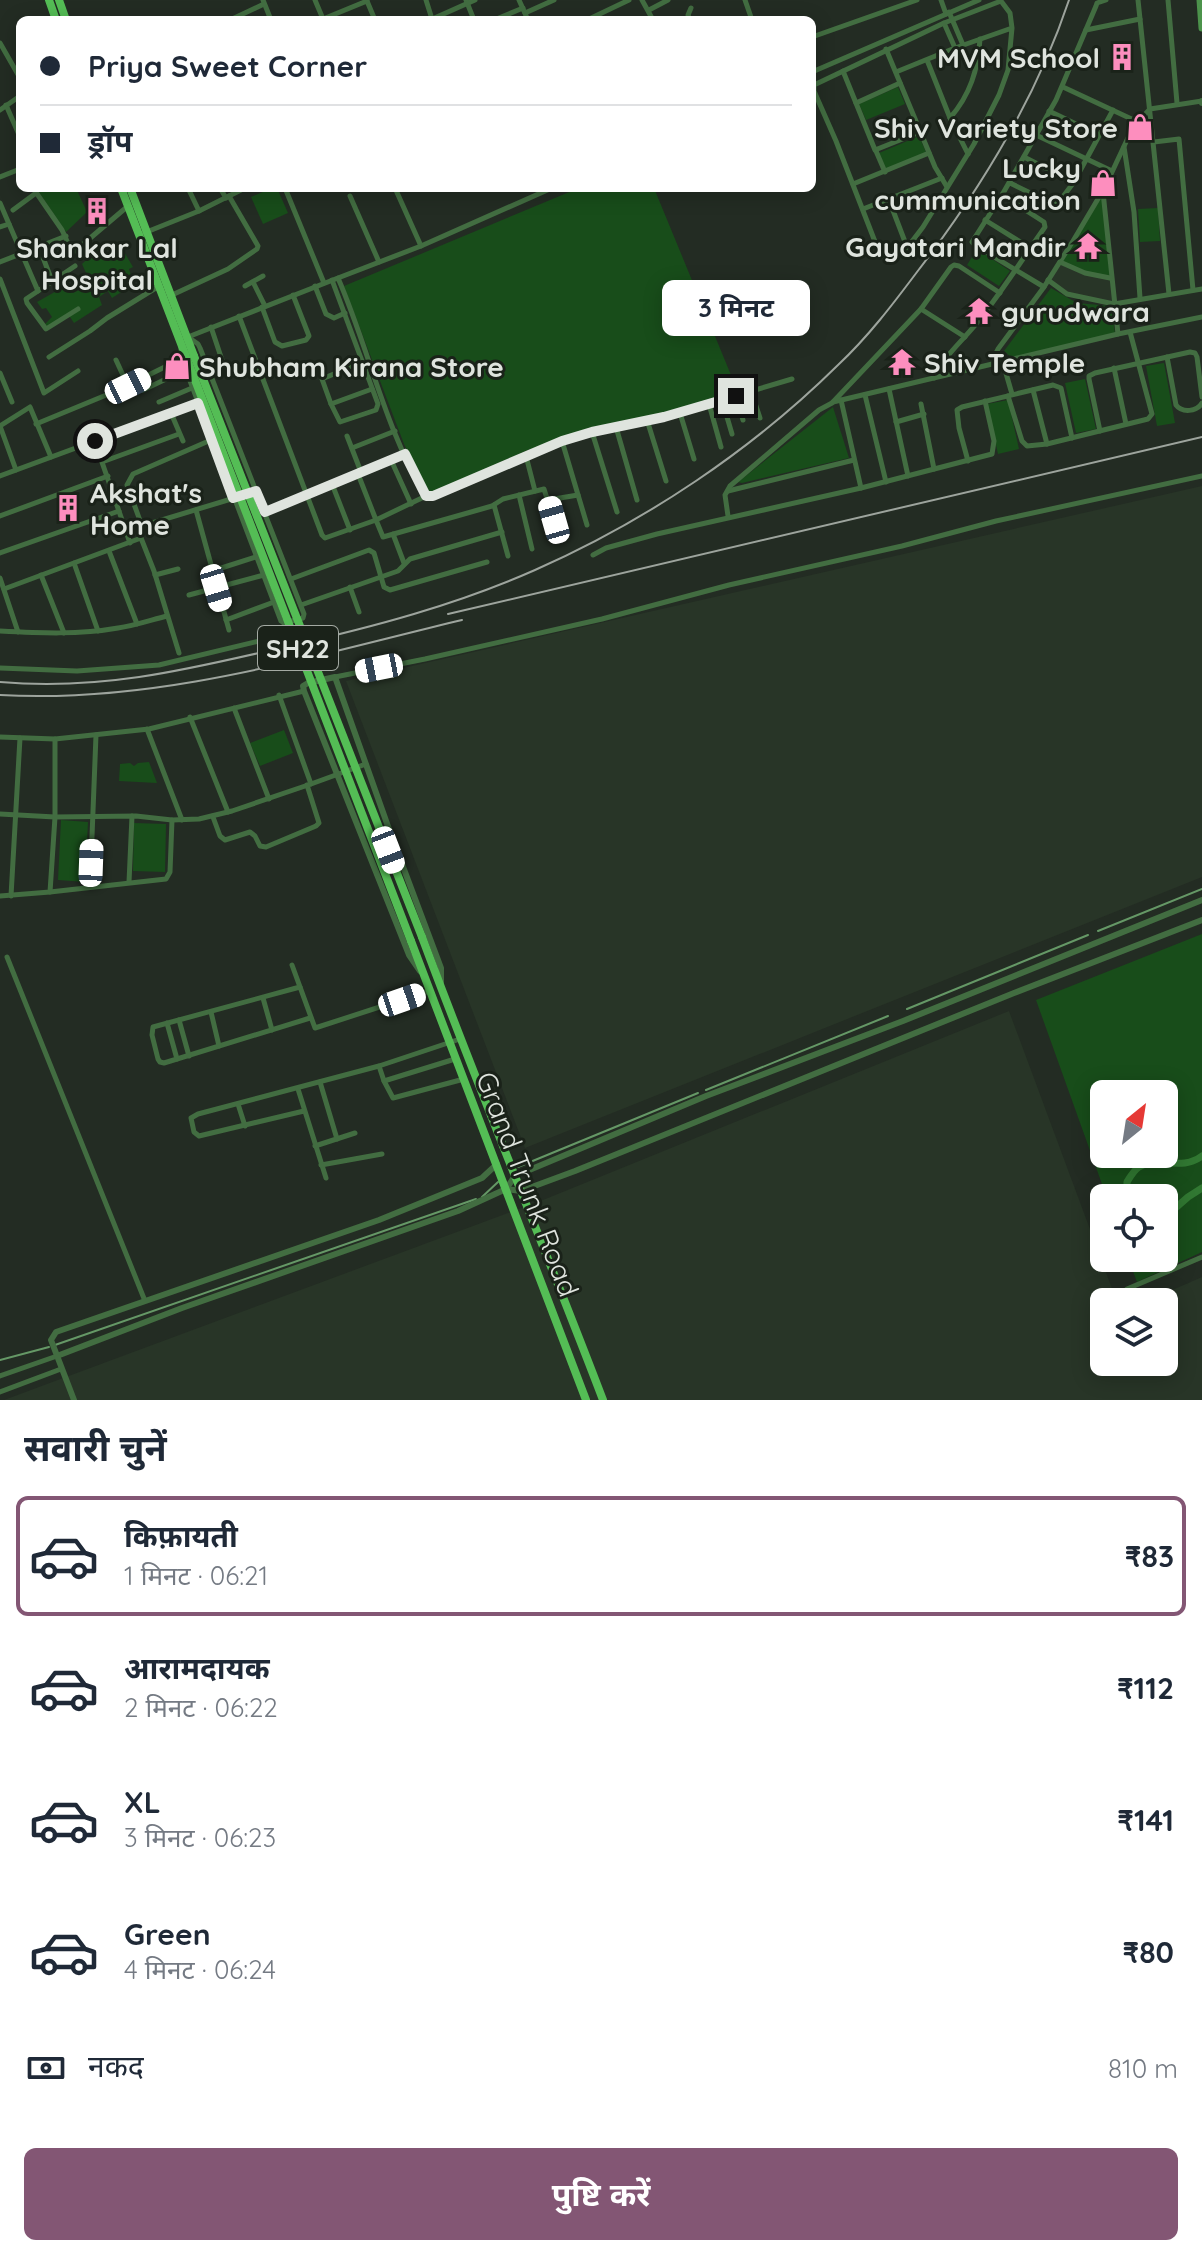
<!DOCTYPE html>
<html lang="hi">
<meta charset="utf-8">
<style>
:root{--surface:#fff;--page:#f2f2f3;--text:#1f2937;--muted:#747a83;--line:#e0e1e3;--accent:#835674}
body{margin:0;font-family:Quicksand,"Noto Sans Devanagari",sans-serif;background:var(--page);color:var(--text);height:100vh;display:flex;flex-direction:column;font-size:30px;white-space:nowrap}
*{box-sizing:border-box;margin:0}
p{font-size:26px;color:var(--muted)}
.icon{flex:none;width:44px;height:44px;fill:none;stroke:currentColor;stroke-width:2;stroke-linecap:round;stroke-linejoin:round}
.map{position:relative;height:1400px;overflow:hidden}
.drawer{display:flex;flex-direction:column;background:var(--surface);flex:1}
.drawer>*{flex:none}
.hud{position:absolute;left:16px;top:16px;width:800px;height:176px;border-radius:12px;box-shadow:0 4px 20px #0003;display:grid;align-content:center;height:176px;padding:0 24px;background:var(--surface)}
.needle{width:52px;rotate:30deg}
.tools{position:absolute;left:1090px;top:1080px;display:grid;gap:16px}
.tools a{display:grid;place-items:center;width:88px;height:88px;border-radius:12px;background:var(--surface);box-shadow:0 4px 20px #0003;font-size:40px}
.end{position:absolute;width:36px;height:36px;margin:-18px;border:10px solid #dfe4de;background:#111;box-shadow:0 0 0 4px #111}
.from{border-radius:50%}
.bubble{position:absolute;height:56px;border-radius:12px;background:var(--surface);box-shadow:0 4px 20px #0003;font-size:26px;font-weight:700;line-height:56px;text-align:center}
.car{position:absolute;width:24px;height:48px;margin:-24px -12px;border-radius:10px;box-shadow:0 0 6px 2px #0007;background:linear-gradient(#fff 24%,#345 0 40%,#fff 0 76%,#345 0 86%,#fff 0)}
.hud b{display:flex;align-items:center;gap:28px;height:76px;font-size:30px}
.hud b+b{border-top:2px solid var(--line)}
.hud i{width:20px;height:20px;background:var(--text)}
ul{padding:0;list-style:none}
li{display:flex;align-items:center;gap:24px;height:120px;margin:0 16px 12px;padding:0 8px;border:4px solid transparent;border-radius:12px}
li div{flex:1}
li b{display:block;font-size:30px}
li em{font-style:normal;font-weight:700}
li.active{border-color:var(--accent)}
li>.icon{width:72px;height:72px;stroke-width:1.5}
h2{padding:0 24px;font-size:36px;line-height:96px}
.pay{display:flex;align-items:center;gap:20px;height:88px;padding:0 24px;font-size:30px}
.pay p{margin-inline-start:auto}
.cta{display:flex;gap:16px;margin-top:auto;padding:16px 24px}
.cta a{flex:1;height:92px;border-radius:12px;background:var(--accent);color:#fff;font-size:32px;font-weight:700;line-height:92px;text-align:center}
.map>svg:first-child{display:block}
.built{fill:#283527}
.green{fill:#184d1a;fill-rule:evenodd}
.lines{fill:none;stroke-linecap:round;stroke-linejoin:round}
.stream{stroke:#659866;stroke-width:2}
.canal{stroke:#317832;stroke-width:7}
.minor{stroke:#426d41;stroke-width:5}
.tertiary{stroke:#426d41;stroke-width:6}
.secondary{stroke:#4c934b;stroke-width:7}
.trunk{stroke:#54bd55;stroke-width:8}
.rail{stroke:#9da49d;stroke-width:2}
.trunk-bridge{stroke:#54bd55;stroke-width:8}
.route{stroke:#dfe4de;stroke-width:10}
.labels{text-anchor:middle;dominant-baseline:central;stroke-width:6;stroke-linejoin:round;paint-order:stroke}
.shield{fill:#1a2219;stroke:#a4aaa3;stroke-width:2}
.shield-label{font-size:26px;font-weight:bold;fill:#dfe4de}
.poi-label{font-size:28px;font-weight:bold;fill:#dfe4de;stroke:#1a2219;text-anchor:end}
.street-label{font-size:28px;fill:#dfe4de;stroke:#1a2219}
</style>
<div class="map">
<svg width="1202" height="1400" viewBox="0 0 1202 1400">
<rect width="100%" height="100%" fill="#232c23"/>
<g class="built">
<polygon points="1060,262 1110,278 1114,304 1076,297 1048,280"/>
<polygon points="1202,486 1202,877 525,1148 346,681"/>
<polygon points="1009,1011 1117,1302 1104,1302 1104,1362 1164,1362 1164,1302 1145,1302 1202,1277 1202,1400 4,1400 543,1200"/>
</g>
<g class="green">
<polygon points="898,87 905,104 866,120 859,104"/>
<polygon points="919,136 926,152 886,169 879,153"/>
<polygon points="36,188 76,188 87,212 66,232"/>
<polygon points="272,188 277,188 288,213 263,224 251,197"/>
<polygon points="579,188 654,188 738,392 528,450 429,494 404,444 344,286"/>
<polygon points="1102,191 1110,278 1097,276 1060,262"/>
<polygon points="1158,208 1160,241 1140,242 1138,209"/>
<polygon points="100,247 107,260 123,250 133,267 129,269 132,278 123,283 126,289 112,298 108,291 99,297 102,305 74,323 68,314 48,327 45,324 52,317 46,308 42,309 37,302 67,285 73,293 91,284 82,264"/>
<polygon points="977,249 1010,271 999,286 967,265"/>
<polygon points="1051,288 1077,303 1111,306 1115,333 1012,358 1004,351"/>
<polygon points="1164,363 1175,423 1157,426 1146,366"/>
<polygon points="1085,379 1096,429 1076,433 1065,383"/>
<polygon points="1008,400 1019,449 998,454 987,404"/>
<polygon points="833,407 849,458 742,483 738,482"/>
<polygon points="284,730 293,753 260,766 250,743"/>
<polygon points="149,762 157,783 119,781 120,764 130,763 134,766 138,763"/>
<polygon points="61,820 88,822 85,882 58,880"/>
<polygon points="134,823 166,824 165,872 133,871"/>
<path d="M1202,934v318l-65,30 -9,-24h36v-60h-57l-71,-198zM1164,1094v60h-60v-60z"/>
</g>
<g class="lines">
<g class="stream">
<polyline points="1098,931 1202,889"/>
<polyline points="907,1009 1088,935"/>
<polyline points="706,1090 888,1016"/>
<polyline points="518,1167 698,1093"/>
<polyline points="482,1197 498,1182"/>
<polyline points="55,1345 476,1199"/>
<polyline points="0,1360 49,1347"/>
</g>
<g class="canal">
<path d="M1127,1198v-16c3,-5 7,-12 12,-15 19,-12 42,5 63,-11"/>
<polyline points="1164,1218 1188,1197 1202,1188"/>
</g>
<g class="minor">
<polyline points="263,0 271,20"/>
<polyline points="315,0 323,19"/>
<polyline points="426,0 432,19"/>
<polyline points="466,0 474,20"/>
<polyline points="519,0 528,20"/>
<polyline points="642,0 653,20"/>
<polyline points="745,0 752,20"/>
<polyline points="941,0 946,14"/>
<polyline points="1138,0 1169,294"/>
<polyline points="1168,0 1177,103"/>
<polyline points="367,1 375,20"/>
<polyline points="649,10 668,0"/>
<polyline points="949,12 963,45"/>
<polyline points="525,13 554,0"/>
<polyline points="323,19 367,1"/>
<polyline points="230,20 264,4"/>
<polyline points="430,20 475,0"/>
<polyline points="494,20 523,8"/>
<polyline points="587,20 629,0"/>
<polyline points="690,20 688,15 691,8"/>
<polyline points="944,23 955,48"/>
<polyline points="1086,30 1140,19"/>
<polyline points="812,37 917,0"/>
<polyline points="0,43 20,78"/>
<polyline points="886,49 935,167 947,187"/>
<polyline points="927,60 950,118 968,154"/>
<polyline points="843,71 875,150 920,132"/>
<polyline points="812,72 979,0"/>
<polyline points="896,72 955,48 1012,28 1008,70 999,95 974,144 923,227 910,244 895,257 886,259 879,252 836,141 814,91 814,85 944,23 1001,1 1010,13 1012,28"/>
<polyline points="1063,87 1138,122"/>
<polyline points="856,103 900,83"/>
<polyline points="6,105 20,137"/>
<polyline points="0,110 20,96"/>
<polyline points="1049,111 1099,135"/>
<path d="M950,118c20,-23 28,-48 30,-79"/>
<polyline points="1036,135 1112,171"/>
<polyline points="1154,142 1179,139 1193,290"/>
<polyline points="1124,147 1134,212 1140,298"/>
<polyline points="876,151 885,172"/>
<polyline points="1024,157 1073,182"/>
<polyline points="0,177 20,169"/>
<polyline points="1010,183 1053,204 1059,202 1074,182 1113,110"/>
<polyline points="853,184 929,153"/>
<polyline points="33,188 62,230 71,250 75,251 128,206"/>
<polyline points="188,188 199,211"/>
<polyline points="220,188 226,198"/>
<polyline points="285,188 324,283"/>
<polyline points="395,188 421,246"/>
<polyline points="1103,192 1118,334"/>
<polyline points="350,196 379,262"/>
<polyline points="889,200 907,247"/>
<polyline points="0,203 9,224 0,227"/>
<polyline points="863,209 942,178"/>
<polyline points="13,210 36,193"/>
<polyline points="985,220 1030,248"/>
<polyline points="9,224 38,291 75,266"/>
<polyline points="144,233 199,211 245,188"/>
<polyline points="39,247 52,281"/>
<polyline points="0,262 66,236"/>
<polyline points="1060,262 1085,273 1110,278"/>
<polyline points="338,278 421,246 552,188"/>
<polyline points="0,279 44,393 78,371"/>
<polyline points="332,280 378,404 376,410 340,422 331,404 322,379 362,362"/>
<polyline points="1048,280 1067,294 1114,304 1202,289"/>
<polyline points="253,282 265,306"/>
<polyline points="245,286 263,276"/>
<polyline points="315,286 326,314 334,318 345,313"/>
<polyline points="1044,287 976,246 972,242 1002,195 1056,100 1096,6 1097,3 1106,0"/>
<polyline points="38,291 26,299 27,303 46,329 78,309"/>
<polyline points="172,295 228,269 257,249 258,246 229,196"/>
<polyline points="262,307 275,342 282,346 306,340 309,336 293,295"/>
<polyline points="921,309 965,337"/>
<polyline points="239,316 322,535 325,538 376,520 383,537 492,506 503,499 544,489 560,539"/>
<polyline points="211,327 222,360"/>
<path d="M181,348v9l100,264 3,2 19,-5 1,-4 -104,-266 -2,-4 -10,-7 10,-4 140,-55c31,71 47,152 88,218h7l129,-55 30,-9 72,-15 128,-38"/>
<polyline points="49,357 90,331 107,318 159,286"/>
<path d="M1167,357l9,48c6,8 21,7 26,-2"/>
<polyline points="116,360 128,386"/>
<polyline points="1003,363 1012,394"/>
<polyline points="994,365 994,357 998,349 1044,287 1073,241 1105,187 1133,127 1150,109 1202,101"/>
<polyline points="1114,368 1126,424"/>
<polyline points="0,373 12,402"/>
<path d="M934,378c10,-23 31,-39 46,-59 23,-29 43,-61 65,-92l-1,-5 -42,-27"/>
<polyline points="889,389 908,476"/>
<polyline points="143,390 185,370"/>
<polyline points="1033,390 1047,444"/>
<polyline points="751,391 760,418"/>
<polyline points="865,395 886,482"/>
<polyline points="736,396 743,420"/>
<polyline points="1008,396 1022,441 1027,446 1047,444 1148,419 1152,414 1130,332"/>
<polyline points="722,400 732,434"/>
<polyline points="841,400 861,488"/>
<polyline points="159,402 192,388"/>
<polyline points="833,402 1118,334 1202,317"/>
<polyline points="331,404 372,389"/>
<polyline points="709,404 721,447"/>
<polyline points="921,404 934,469"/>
<polyline points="171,413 183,441"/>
<polyline points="680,413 694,459"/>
<polyline points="647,420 666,481"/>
<polyline points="896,422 924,414"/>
<polyline points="36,424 116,391 181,359"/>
<polyline points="0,426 30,407 51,457"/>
<polyline points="0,426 16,470"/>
<polyline points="616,427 637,500"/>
<polyline points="1100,431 1089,379 1089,376 1095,373 1190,352 1195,353 1197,357 1202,397"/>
<polyline points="592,432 617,512"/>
<polyline points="347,436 361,472"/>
<polyline points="211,440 133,474 127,485 142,526 251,493"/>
<polyline points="562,441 587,525"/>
<polyline points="95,442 130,543"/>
<polyline points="352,448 395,431"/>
<polyline points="526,456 535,491"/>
<polyline points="391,460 411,504"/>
<polyline points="968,461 959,428 957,410 962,407 1053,385 1061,388 1072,438"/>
<polyline points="102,462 179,434"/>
<polyline points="358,474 376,520 426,496"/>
<polyline points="0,476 198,403"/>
<polyline points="332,484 350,530"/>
<polyline points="728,491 854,460"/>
<polyline points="519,495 532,549"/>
<polyline points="548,500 578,495"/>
<polyline points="494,505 508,556"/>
<polyline points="196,510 229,630"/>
<polyline points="265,512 405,454"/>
<polyline points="0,516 108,476"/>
<polyline points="728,516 725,495 730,486 819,410 832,403 921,309 951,267 954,265 959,266 1000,293"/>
<polyline points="393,534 404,563"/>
<polyline points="109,551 137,624"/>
<polyline points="0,553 119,511"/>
<polyline points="593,555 606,548 657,534 861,488 992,454 994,441 985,401"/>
<polyline points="74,563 98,631"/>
<polyline points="212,571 256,557"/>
<polyline points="41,575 64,633"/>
<polyline points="155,575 178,569"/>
<polyline points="0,578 18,632"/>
<polyline points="291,579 369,550 374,553 384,587 390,590 487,562"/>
<polyline points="350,587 359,612"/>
<polyline points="4,589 141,538 154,571 179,653"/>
<polyline points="189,595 264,575"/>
<polyline points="301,605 398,571 410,559 502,532"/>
<polyline points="226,620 274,602"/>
<path d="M0,631c39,2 79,4 118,-3 16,-2 33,-8 49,-12"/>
<polyline points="0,668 77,671 159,665 276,637 287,633 284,623"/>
<polyline points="335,677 425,659 602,619 729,585 902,546 996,521 1202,476"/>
<polyline points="279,695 311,784 366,764"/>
<polyline points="234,708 269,799"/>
<polyline points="190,717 228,812"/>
<polyline points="147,729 182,820"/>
<polyline points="0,737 55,739 149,729 304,691"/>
<polyline points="0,814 55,817 136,816 172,820 199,819 232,811 311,784"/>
<polyline points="213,817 220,836 225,840 250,832 255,836 260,846 266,847 316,826 319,823 307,785"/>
<polyline points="129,882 132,816"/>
<polyline points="90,887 96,735"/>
<polyline points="50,892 55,817 55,739"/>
<polyline points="0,896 50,892 166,879 170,872 172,820"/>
<polyline points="11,896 20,738"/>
<polyline points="7,957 145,1301"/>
<polyline points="292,965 315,1028 429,991"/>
<polyline points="300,987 153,1027 152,1035 158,1059 160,1062 164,1063 310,1018"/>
<polyline points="263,998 272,1030"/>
<polyline points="211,1012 219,1046"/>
<polyline points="179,1020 189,1056"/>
<polyline points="167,1023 177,1059"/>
<polyline points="379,1066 384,1081 393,1098 464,1079"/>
<polyline points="384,1081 455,1059"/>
<polyline points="320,1082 337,1139"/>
<polyline points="298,1089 326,1178"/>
<polyline points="238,1104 245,1126"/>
<polyline points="304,1111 199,1136 194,1132 191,1118 198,1114 379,1066 460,1039"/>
<polyline points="315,1146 355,1133"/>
<polyline points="321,1165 382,1154"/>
<polyline points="1127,1289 1202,1257"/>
<polyline points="0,1376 57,1356"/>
<polyline points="0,1392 61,1369"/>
</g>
<g class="tertiary">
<polyline points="1202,101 1202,103"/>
<polyline points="420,971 409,955 304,691 303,686 308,683 335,677 390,832 441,968 441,982"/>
<polyline points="506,1189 521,1191 575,1171 1014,993 1202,920"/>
<polyline points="57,1356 182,1308 458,1211 506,1189 515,1176 706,1096 903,1021 1202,900"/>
<polyline points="74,1400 51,1340 56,1332 379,1220 482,1178 497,1164"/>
</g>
<polyline class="secondary" points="1200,0 1202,28"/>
<g class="trunk">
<polyline points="49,0 56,20"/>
<polyline points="59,0 66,20"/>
<polyline points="121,188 185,354"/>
<polyline points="130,188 194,356"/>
<path d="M422,937c58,156 122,308 181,463"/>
<polyline points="411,941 586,1400"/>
</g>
<g class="rail">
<polyline points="448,614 1202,437"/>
<path d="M0,682c103,9 190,-13 289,-36 84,-19 167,-41 246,-76 111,-49 217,-120 303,-205 30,-28 55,-61 79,-93 64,-83 119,-173 152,-272"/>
<path d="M0,695c157,9 311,-39 462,-75"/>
</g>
<g class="trunk-bridge">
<polyline points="185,354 411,941"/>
<polyline points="194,356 422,937"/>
</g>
</g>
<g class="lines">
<polyline class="route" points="95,441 198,403 233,498 256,491 265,512 405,454 426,496 433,496 562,441 592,432 664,417 736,396"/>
</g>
<defs>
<g id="building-bare" transform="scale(2.16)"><path d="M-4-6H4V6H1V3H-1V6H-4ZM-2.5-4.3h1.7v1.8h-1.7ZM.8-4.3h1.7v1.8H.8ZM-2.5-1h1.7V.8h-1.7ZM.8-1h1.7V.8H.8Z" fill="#fd8ebe" stroke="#1a2219" stroke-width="2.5" paint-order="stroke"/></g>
<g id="shop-bare" transform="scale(2.16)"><path d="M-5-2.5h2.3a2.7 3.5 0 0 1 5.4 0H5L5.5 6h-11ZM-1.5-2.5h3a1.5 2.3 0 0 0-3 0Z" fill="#fd8ebe" stroke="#1a2219" stroke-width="2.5" paint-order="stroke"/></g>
<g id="temple-bare" transform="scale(2.16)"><path d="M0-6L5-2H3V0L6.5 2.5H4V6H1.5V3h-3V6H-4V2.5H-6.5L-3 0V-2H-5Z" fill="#fd8ebe" stroke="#1a2219" stroke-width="2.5" paint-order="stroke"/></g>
</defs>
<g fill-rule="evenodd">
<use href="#building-bare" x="1122" y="57"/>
<use href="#shop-bare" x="1140" y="127"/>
<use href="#shop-bare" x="1103" y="183"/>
<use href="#building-bare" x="97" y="211"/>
<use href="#temple-bare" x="1088" y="246"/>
<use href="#temple-bare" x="979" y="311"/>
<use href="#temple-bare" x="902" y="362"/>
<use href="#shop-bare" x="177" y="366"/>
<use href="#building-bare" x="68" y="508"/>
</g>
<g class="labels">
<rect class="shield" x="258" y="626" width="80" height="44" rx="6"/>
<g class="shield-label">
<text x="298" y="648">SH22</text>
</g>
<g class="poi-label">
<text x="1100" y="57">MVM School</text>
<text x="1118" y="127">Shiv Variety Store</text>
<text x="1081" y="167">Lucky<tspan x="1081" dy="32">cummunication</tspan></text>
<text x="1066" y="246">Gayatari Mandir</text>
<text x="97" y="247" text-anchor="middle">Shankar Lal<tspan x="97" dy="32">Hospital</tspan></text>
<text x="1001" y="311" text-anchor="start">gurudwara</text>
<text x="924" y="362" text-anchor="start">Shiv Temple</text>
<text x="199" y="366" text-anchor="start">Shubham Kirana Store</text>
<text x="90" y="492" text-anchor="start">Akshat's<tspan x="90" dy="32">Home</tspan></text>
</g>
<g class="street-label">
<text transform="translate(528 1184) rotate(69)">Grand Trunk Road</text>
</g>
</g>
</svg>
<div class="tools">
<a><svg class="needle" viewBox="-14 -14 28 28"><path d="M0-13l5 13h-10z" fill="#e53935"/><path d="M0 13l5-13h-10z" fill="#747a83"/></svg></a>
<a><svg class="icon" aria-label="locate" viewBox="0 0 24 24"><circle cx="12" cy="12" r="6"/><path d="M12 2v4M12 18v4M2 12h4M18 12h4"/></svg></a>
<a><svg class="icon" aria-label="layers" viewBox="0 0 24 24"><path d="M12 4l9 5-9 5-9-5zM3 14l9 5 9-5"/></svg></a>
</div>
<i class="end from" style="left:95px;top:441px"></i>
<i class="end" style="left:736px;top:396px"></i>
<div class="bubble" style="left:662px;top:280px;width:148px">3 मिनट</div>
<i class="car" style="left:128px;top:386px;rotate:64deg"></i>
<i class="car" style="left:554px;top:520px;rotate:344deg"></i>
<i class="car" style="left:216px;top:588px;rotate:163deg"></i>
<i class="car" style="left:379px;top:668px;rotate:259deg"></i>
<i class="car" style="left:388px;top:850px;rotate:159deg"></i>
<i class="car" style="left:91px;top:863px;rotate:2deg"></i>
<i class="car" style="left:402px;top:1000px;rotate:71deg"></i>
<div class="hud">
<b><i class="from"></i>Priya Sweet Corner</b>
<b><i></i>ड्रॉप</b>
</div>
</div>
<section class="drawer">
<h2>सवारी चुनें</h2>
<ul>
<li class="active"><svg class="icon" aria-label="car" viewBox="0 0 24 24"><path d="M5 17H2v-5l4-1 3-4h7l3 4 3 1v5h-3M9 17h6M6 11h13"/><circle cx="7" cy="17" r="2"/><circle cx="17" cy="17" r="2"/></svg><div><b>किफ़ायती</b><p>1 मिनट · 06:21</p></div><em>₹83</em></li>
<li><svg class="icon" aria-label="car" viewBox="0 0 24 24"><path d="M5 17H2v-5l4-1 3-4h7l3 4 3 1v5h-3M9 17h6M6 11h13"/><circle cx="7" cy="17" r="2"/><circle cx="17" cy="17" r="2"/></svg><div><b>आरामदायक</b><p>2 मिनट · 06:22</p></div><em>₹112</em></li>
<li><svg class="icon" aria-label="car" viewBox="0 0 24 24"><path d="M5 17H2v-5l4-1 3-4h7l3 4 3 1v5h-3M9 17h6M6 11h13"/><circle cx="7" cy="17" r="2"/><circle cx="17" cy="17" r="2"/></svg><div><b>XL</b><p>3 मिनट · 06:23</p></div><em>₹141</em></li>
<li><svg class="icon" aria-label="car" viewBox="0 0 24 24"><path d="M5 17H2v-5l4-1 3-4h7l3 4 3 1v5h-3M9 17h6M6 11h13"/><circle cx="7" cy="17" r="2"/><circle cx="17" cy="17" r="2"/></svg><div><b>Green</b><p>4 मिनट · 06:24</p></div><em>₹80</em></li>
</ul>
<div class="pay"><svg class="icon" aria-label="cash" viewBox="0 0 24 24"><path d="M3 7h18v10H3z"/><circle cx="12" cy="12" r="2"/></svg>नकद<p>810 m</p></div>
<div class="cta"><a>पुष्टि करें</a></div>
</section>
